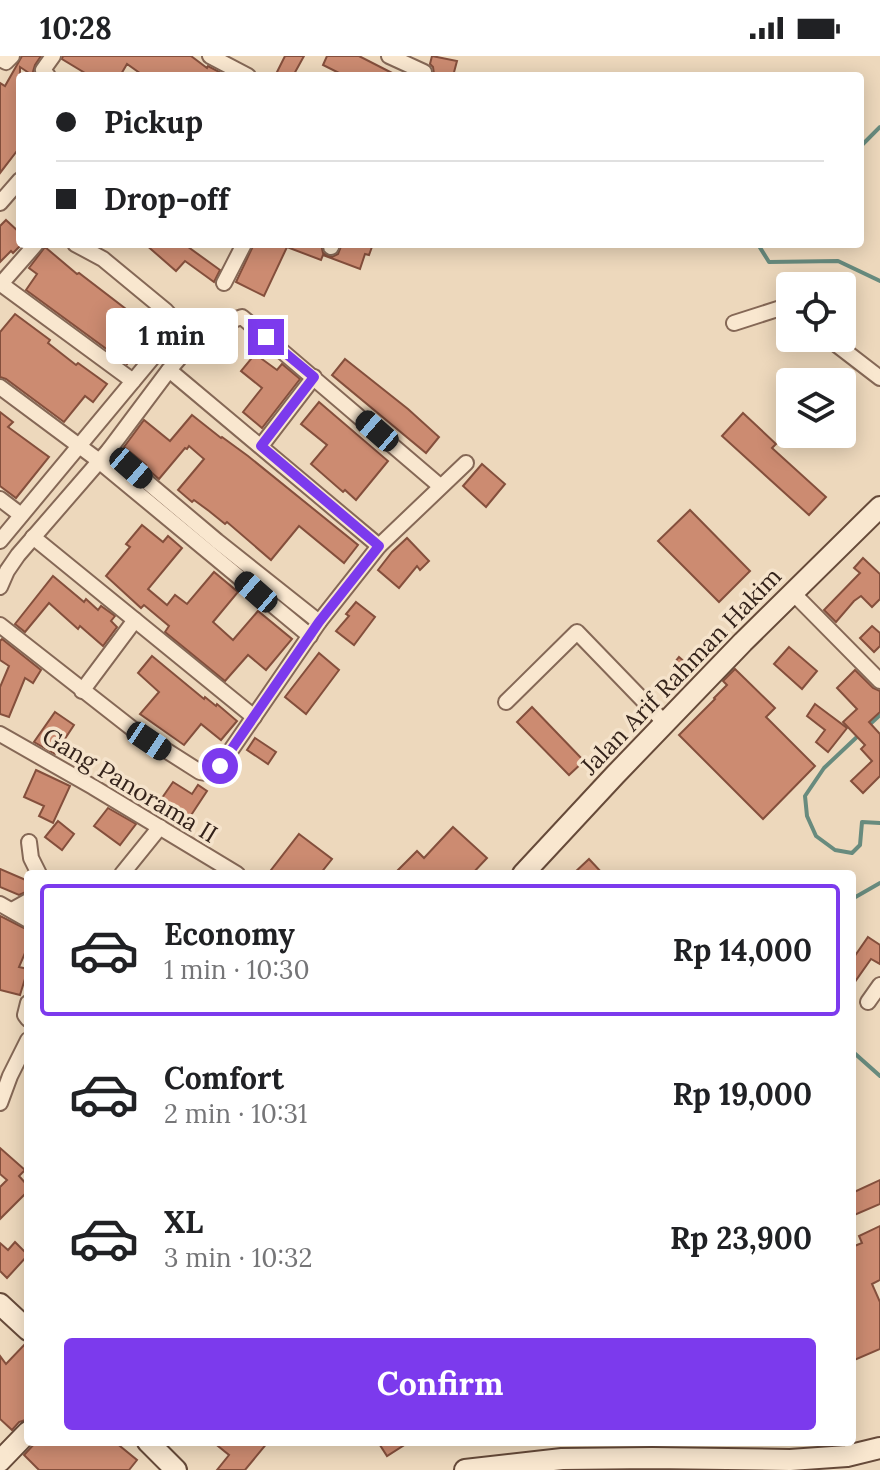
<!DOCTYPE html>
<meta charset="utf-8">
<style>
:root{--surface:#fff;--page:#f6f6f6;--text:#202124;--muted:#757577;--line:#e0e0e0;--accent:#7c3aed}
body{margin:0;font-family:Lora,serif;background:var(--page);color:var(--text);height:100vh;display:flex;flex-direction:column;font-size:30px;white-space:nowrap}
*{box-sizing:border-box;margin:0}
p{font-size:26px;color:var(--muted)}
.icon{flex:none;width:44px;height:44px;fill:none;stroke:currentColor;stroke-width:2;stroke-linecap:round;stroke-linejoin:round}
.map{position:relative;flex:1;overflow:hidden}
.drawer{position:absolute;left:24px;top:814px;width:832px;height:576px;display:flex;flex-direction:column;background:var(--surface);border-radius:8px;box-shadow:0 4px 20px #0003}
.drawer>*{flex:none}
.banner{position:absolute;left:16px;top:16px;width:848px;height:176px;border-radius:8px;box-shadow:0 4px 20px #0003;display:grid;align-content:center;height:176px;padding:0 40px;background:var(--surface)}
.buttons{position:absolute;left:776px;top:216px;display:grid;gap:16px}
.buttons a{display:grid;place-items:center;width:80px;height:80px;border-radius:8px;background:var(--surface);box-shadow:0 4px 20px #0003;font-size:40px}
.end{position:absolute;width:36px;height:36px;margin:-18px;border:10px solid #7c3aed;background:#fff;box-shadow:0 0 0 4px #fff}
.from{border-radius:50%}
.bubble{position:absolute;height:56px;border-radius:8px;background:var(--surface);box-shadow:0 4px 20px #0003;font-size:26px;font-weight:700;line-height:56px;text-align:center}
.car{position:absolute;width:24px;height:48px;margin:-24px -12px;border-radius:10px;box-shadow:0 0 6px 2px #0007;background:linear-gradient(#222 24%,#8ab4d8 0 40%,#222 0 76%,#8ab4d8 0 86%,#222 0)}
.banner b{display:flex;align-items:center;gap:28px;height:76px;font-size:30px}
.banner b+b{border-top:2px solid var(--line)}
.banner i{width:20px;height:20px;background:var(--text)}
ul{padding:14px 0 0;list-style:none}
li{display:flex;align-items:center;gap:24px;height:132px;margin:0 16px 12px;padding:0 24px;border:4px solid transparent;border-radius:8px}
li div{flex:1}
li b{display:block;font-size:30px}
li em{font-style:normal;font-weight:700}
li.on{border-color:var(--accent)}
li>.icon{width:72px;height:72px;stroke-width:1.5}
.action{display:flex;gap:16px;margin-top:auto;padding:16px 40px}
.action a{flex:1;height:92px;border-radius:8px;background:var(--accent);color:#fff;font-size:32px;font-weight:700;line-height:92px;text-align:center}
.status{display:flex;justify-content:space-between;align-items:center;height:56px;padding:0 40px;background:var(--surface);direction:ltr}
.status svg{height:22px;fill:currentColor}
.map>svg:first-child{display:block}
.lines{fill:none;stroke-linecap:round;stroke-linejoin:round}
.stream{stroke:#688b7e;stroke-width:4}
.building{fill:#cc8b71;stroke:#844f3c;stroke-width:2}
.street-casing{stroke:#856856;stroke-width:18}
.secondary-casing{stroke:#664a39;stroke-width:24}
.street{stroke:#f9e7cf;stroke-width:14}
.secondary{stroke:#f9e7cf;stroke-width:20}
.route{stroke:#7c3aed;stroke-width:10}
.labels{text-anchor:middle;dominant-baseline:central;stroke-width:7;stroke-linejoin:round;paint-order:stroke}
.street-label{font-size:24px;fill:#34231b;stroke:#f5e3cb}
</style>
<div class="status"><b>10:28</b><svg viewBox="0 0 49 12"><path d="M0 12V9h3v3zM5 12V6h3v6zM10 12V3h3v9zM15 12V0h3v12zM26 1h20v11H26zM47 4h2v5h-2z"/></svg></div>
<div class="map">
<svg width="880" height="1414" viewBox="0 0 880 1414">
<rect width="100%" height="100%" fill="#edd8bc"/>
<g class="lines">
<g class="stream">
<polyline points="860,91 880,71"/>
<polyline points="761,188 759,190 769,206 838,205 880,225"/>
<polyline points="868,670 880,659"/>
<polyline points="859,679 824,712 805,740 807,760 816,780 835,794 852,797 860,789 862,766 880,767"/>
<polyline points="852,843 880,827"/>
<polyline points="852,995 880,1020"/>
</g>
</g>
<g class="building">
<polygon points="22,0 41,0 35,9 32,19 20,11 20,91 0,117 0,27 5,30"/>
<polygon points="63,0 191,0 207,12 208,10 227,20 144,20 127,8 120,20 90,20 62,3"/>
<polygon points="285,0 304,0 293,20 275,20"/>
<polygon points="327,0 359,0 398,20 345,20 323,9"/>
<polygon points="432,0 457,5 453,20 437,20 434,18 433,11 430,8"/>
<polygon points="6,164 20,177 20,190 13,197 11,195 0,206 0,170"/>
<polygon points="145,188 184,188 220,214 214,226 185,205 176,215"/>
<polygon points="254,188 321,188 323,197 332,201 338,198 342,188 373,188 369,199 365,198 360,213 323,199 321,204 287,191 264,240 236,226"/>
<polygon points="45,191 77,218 79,217 143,266 145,263 158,273 144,290 142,289 127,308 26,234 37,218 29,212"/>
<polygon points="15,258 50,284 48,287 76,309 78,307 107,328 93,346 85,340 64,366 6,323 0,321 0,276"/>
<polygon points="255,298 277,314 282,308 300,323 262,372 243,356 262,332 241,315"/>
<polygon points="345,303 408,353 439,381 426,397 332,319"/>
<polygon points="319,346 388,405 356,444 345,434 343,436 311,408 327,389 301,368"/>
<polygon points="0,356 13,366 8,371 49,401 16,442 0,430"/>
<polygon points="743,357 776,388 772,392 826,441 809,459 722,380"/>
<polygon points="192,359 221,382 222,381 248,400 358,489 344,507 299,470 271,504 227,466 225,468 209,455 194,444 192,446 178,434 204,403 189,390 187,393 185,392 159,423 145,411 146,409 124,391 144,364 170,385"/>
<polygon points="482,408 505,428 486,451 463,430"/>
<polygon points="690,454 750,515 719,546 658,485"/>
<polygon points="142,469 163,486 168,480 182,492 148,533 167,549 175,539 187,548 214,516 238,536 213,566 233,584 258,555 292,583 266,614 248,599 225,625 165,576 169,570 144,549 141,552 106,520 130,491 126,488"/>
<polygon points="407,482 429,505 420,514 417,510 399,532 378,514 392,496"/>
<polygon points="863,502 880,518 880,543 872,551 861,540 854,545 836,566 824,554 860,517 854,512"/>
<polygon points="53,520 84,546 86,543 98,554 101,550 115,560 111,565 117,571 103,590 80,570 78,573 49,547 25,576 15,568"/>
<polygon points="356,546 375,561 354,589 336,575 349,560 346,558"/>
<polygon points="872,570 880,577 880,590 874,596 860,582"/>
<polygon points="2,583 41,614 33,627 25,622 9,661 0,658 0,631 9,610 0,604 0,585"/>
<polygon points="789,591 817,615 802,633 774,608"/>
<polygon points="319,597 339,614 306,658 285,641"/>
<polygon points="152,600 204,643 205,641 216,650 217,648 237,665 221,684 201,668 184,689 140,658 159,636 138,617"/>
<polygon points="679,601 695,615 686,625 671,611"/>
<polygon points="735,613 775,652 766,661 815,710 763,763 679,679 715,643 714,642 727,629 723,625"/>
<polygon points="855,614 873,632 880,635 880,656 869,666 880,678 880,720 863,737 851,725 872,705 861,693 865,689 843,666 857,653 837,632"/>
<polygon points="815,648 847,672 828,696 816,686 825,674 807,660"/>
<polygon points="532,651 584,705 569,719 517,666"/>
<polygon points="55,656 74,669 55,698 34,686"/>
<polygon points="255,682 276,696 268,708 247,694"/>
<polygon points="36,714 70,730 53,767 39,760 44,750 24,741"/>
<polygon points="173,726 192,738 198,729 207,735 182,773 153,755"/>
<polygon points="108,752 136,768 120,789 94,770"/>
<polygon points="58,765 74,778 62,794 45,781"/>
<polygon points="453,771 487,802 472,818 394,818 417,795 424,802"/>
<polygon points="299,778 332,803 320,818 268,818"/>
<polygon points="589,803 603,818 573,818"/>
<polygon points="0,813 28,825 28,835 19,839 0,831"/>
<polygon points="0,860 28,874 28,890 19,911 28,913 20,939 0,934"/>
<polygon points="868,881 880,889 880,908 871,903 852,930 852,904"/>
<polygon points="0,1092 25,1114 19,1120 28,1130 28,1135 0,1163 0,1131 7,1124 0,1118"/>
<polygon points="880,1124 880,1148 852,1160 852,1137"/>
<polygon points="880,1170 880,1224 872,1228 880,1246 880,1293 852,1305 852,1191 862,1187 859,1180"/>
<polygon points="15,1186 28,1199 7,1222 0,1215 0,1187 8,1194"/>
<polygon points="26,1287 28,1287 28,1363 19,1366 12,1374 0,1363 0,1300 6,1308"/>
<polygon points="36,1386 115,1386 137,1404 129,1414 39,1414 24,1399"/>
<polygon points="213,1386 268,1386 245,1414 217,1414 229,1399"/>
<polygon points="378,1386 409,1386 387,1400"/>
</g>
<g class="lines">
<g class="street-casing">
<g id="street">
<polyline points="210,0 248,20"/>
<polyline points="389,0 424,16"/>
<polyline points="0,3 6,6 12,0"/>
<polyline points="48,20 43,14 53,0"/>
<polyline points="0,147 20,124"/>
<polyline points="331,191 332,188"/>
<polyline points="224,227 244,188"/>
<polyline points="1,228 133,325"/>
<polyline points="0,229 36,188"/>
<polyline points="734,267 787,250 790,253"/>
<polyline points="828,282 880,322"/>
<polyline points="169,314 379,490"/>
<polyline points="0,331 94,401 310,580"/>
<polyline points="261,390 314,321"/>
<polyline points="109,394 217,485 319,566"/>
<polyline points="0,443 21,459"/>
<polyline points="33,481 254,661"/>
<path d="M0,485l173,-208c3,-10 0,-15 -7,-22l-63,-52 -28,-15"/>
<polyline points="0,531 7,515 18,499 109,394 169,314 194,285 213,271 242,261 440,430"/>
<polyline points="793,537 880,625"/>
<polyline points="0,569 134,674 200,716 211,718 220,710 319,566 379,490 466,407"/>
<polyline points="82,635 135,564"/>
<polyline points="506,646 577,576 665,667"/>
<polyline points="0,678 93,731 237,818"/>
<polyline points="29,786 31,802 39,818"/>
<polyline points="122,818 160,771"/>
<polyline points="0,848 28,864"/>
<polyline points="12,854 28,845"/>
<polyline points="868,946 880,929"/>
<polyline points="28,947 25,959 28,963"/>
<polyline points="0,1047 10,1020 28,984"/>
</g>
</g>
<g class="secondary-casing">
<g id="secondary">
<polyline points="523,818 615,719 743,586 880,451"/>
<polyline points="0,1248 28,1274"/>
<polyline points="148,1386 176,1414"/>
<polyline points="0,1405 28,1376"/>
<polyline points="465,1414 562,1403 652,1402 790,1404 847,1400 880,1392"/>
</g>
</g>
<use href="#street" class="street"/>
<use href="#secondary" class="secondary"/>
</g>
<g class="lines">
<polyline class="route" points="220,710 319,566 379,490 261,390 314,321 266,281"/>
</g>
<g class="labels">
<g class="street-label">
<text transform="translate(681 615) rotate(-46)">Jalan Arif Rahman Hakim</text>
<text transform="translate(130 729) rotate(31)">Gang Panorama II</text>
</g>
</g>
</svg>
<div class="buttons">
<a><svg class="icon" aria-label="locate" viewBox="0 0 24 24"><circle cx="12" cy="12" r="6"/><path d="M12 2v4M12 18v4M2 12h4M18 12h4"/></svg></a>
<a><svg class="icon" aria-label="layers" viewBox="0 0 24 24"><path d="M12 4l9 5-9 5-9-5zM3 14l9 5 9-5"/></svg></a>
</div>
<i class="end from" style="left:220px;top:710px"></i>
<i class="end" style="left:266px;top:281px"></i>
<div class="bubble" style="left:106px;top:252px;width:132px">1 min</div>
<i class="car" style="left:377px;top:375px;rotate:311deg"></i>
<i class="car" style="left:131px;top:412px;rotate:131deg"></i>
<i class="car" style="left:256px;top:536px;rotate:311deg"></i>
<i class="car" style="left:149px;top:685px;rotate:124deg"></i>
<div class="banner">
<b><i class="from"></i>Pickup</b>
<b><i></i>Drop-off</b>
</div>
<section class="drawer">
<ul>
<li class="on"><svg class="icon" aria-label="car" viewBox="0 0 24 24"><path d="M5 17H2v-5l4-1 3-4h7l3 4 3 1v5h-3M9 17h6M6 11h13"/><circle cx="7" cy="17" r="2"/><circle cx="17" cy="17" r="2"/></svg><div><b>Economy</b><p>1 min · 10:30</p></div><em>Rp 14,000</em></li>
<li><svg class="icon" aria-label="car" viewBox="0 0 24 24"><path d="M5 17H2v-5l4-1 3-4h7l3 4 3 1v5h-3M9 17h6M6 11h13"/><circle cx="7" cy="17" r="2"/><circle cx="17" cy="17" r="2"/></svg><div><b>Comfort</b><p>2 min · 10:31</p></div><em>Rp 19,000</em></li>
<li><svg class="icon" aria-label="car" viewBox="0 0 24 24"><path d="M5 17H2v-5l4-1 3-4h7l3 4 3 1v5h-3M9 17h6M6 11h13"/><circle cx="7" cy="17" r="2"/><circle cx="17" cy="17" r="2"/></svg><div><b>XL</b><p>3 min · 10:32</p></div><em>Rp 23,900</em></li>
</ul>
<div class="action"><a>Confirm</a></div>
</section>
</div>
